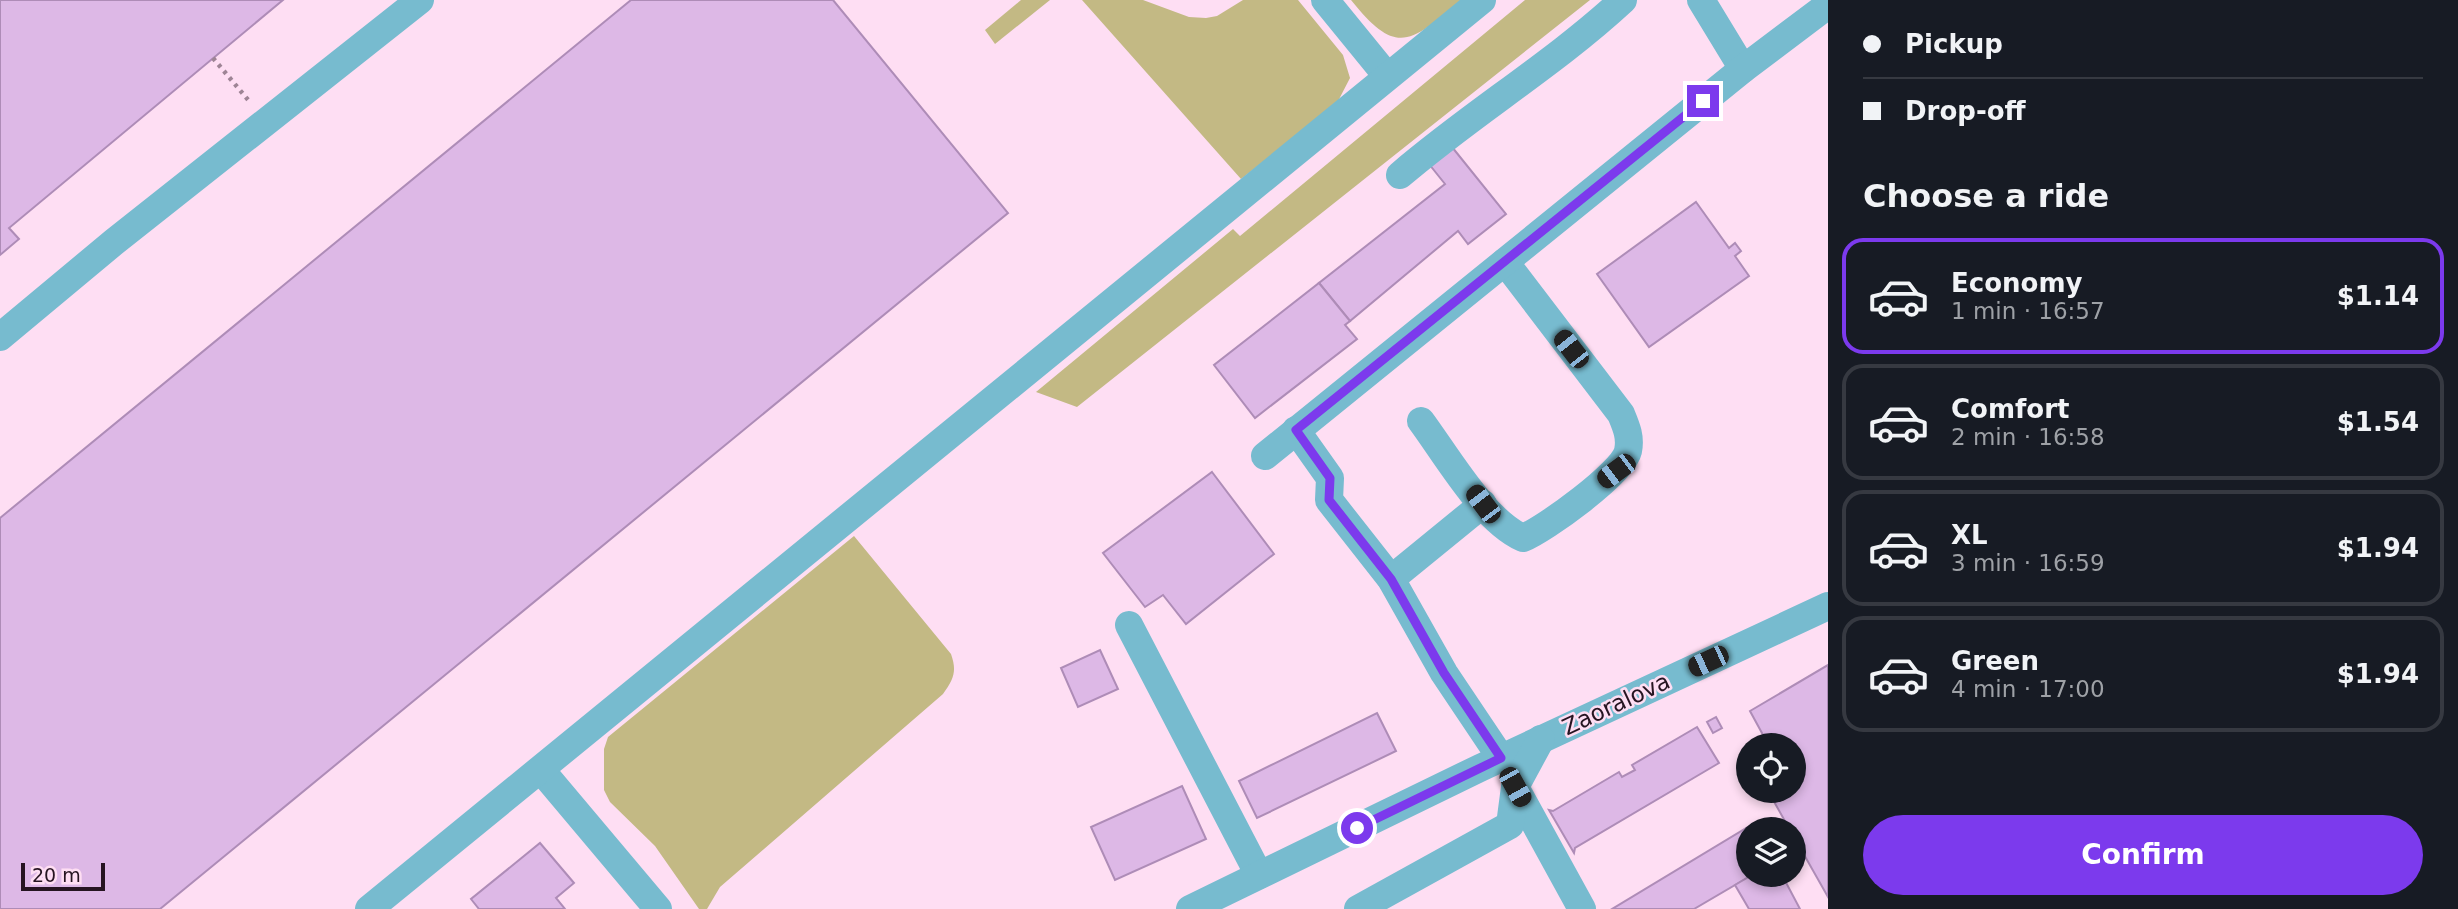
<!DOCTYPE html>
<meta charset="utf-8">
<style>
:root{--surface:#171b24;--page:#20242c;--text:#f1f3f6;--muted:#9ea1a6;--line:#363941;--accent:#7c3aed}
body{margin:0;font-family:"DejaVu Sans",sans-serif;background:var(--page);color:var(--text);height:100vh;display:flex;flex-direction:column;font-size:26px;white-space:nowrap}
*{box-sizing:border-box;margin:0}
p{font-size:23px;color:var(--muted)}
.icon{flex:none;width:38px;height:38px;fill:none;stroke:currentColor;stroke-width:2;stroke-linecap:round;stroke-linejoin:round}
.map{position:relative;flex:1;overflow:hidden}
.panel{display:flex;flex-direction:column;background:var(--surface);width:630px}
.panel>*{flex:none}
.banner{display:grid;align-content:center;height:154px;padding:0 35px;background:var(--surface)}
.buttons{position:absolute;left:1736px;top:733px;display:grid;gap:14px}
.buttons a{display:grid;place-items:center;width:70px;height:70px;border-radius:50%;background:var(--surface);box-shadow:0 4px 10px #0003;font-size:35px}
.scale{position:absolute;left:21px;bottom:18px;width:84px;box-sizing:border-box;padding-left:7px;border:4px solid #261421;border-top:0;font-size:19px;line-height:24px;white-space:nowrap;color:#261421;-webkit-text-stroke:5px #fedef3;paint-order:stroke}
.end{position:absolute;width:32px;height:32px;margin:-16px;border:9px solid #7c3aed;background:#fff;box-shadow:0 0 0 4px #fff}
.from{border-radius:50%}
.car{position:absolute;width:21px;height:42px;margin:-21px -10px;border-radius:9px;box-shadow:0 0 5px 2px #0007;background:linear-gradient(#222 24%,#8ab4d8 0 40%,#222 0 76%,#8ab4d8 0 86%,#222 0)}
.banner b{display:flex;align-items:center;gap:24px;height:66px;font-size:26px}
.banner b+b{border-top:2px solid var(--line)}
.banner i{width:18px;height:18px;background:var(--text)}
ul{padding:0;list-style:none}
li{display:flex;align-items:center;gap:21px;height:116px;margin:0 14px 10px;padding:0 21px;border:4px solid var(--line);border-radius:21px}
li div{flex:1}
li b{display:block;font-size:26px}
li em{font-style:normal;font-weight:700}
li.selected{border-color:var(--accent)}
li>.icon{width:63px;height:63px;stroke-width:1.5}
h2{padding:0 35px;font-size:32px;line-height:84px}
.primary-button{display:flex;gap:14px;margin-top:auto;padding:14px 35px}
.primary-button a{flex:1;height:80px;border-radius:42px;background:var(--accent);color:#fff;font-size:28px;font-weight:700;line-height:80px;text-align:center}
main{display:flex;flex:1;min-height:0}
.map>svg:first-child{display:block}
.green{fill:#c3b984}
.building{fill:#ddb8e6;stroke:#ae8cb7;stroke-width:2}
.lines{fill:none;stroke-linecap:round;stroke-linejoin:round}
.path{stroke:#9e8495;stroke-width:4.5;stroke-dasharray:3.5 5;stroke-linecap:butt}
.minor{stroke:#77bbcf;stroke-width:28}
.route{stroke:#7c3aed;stroke-width:9}
.labels{text-anchor:middle;dominant-baseline:central;stroke-width:5;stroke-linejoin:round;paint-order:stroke}
.street-label{font-size:23px;fill:#261421;stroke:#fedef3}
</style>
<main>
<div class="map">
<svg width="1828" height="909" viewBox="0 0 1828 909">
<rect width="100%" height="100%" fill="#fedef3"/>
<g class="green">
<polygon points="1021,0 1050,0 995,44 985,30"/>
<polygon points="1082,0 1143,0 1189,17 1206,18 1217,16 1243,0 1298,0 1343,55 1350,78 1336,105 1241,179"/>
<path d="M1351,0h111c-51,41 -64,59 -111,0z"/>
<polygon points="1525,0 1590,0 1077,407 1036,392 1233,229 1240,236"/>
<path d="M854,536l97,118c6,17 3,25 -8,40l-223,193 -13,22h-8l-44,-63 -45,-44 -6,-12v-41l4,-12z"/>
</g>
<g class="building">
<polygon points="0,0 283,0 9,228 19,239 0,255"/>
<polygon points="631,0 833,0 1008,213 160,909 0,909 0,518"/>
<polygon points="1452,147 1506,214 1468,244 1458,231 1350,321 1319,283 1445,184 1429,164"/>
<polygon points="1696,202 1729,248 1735,243 1741,251 1735,256 1749,276 1649,347 1597,274"/>
<polygon points="1319,283 1350,321 1345,325 1357,339 1255,418 1214,365"/>
<polygon points="1212,472 1274,554 1186,624 1163,595 1145,607 1103,553"/>
<polygon points="1100,650 1118,689 1078,707 1061,668"/>
<polygon points="1828,665 1828,897 1794,837 1794,830 1790,830 1768,791 1794,791 1794,746 1769,746 1750,711"/>
<polygon points="1377,713 1396,751 1257,818 1239,781"/>
<polygon points="1716,717 1722,728 1713,733 1707,722"/>
<polygon points="1697,727 1719,763 1575,848 1574,853 1549,810 1553,811 1619,772 1622,777 1635,770 1632,765"/>
<polygon points="1182,786 1206,839 1115,880 1091,827"/>
<polygon points="1753,824 1756,830 1748,830 1748,875 1752,875 1694,909 1612,909"/>
<polygon points="540,843 574,883 556,898 565,909 479,909 471,899"/>
<polygon points="1752,875 1782,875 1800,909 1749,909 1735,885"/>
</g>
<g class="lines">
<polyline class="path" points="213,58 249,101"/>
<g class="minor">
<polyline points="1325,0 1387,76"/>
<polyline points="1701,0 1743,69"/>
<path d="M1400,175c72,-62 154,-111 223,-175"/>
<polyline points="0,337 114,242 420,0"/>
<path d="M1421,421c26,35 63,100 102,117 22,-9 100,-65 105,-87 3,-14 -2,-25 -7,-37l-116,-152"/>
<polyline points="1296,430 1330,478 1329,500 1391,579 1444,673 1501,758"/>
<polyline points="1265,456 1743,69 1828,5"/>
<polyline points="1391,579 1483,504"/>
<polyline points="1129,625 1259,875"/>
<polyline points="541,770 658,909"/>
<polyline points="1515,787 1582,909"/>
<polyline points="369,909 1482,0"/>
<polyline points="1190,909 1480,768 1828,606"/>
<polyline points="1358,909 1510,825 1515,787 1541,739"/>
</g>
</g>
<g class="lines">
<polyline class="route" points="1357,828 1501,758 1444,673 1391,579 1329,500 1330,478 1296,430 1703,101"/>
</g>
<g class="labels">
<g class="street-label">
<text transform="translate(1616 704) rotate(-25)">Zaoralova</text>
</g>
</g>
</svg>
<div class="buttons">
<a><svg class="icon" aria-label="locate" viewBox="0 0 24 24"><circle cx="12" cy="12" r="6"/><path d="M12 2v4M12 18v4M2 12h4M18 12h4"/></svg></a>
<a><svg class="icon" aria-label="layers" viewBox="0 0 24 24"><path d="M12 4l9 5-9 5-9-5zM3 14l9 5 9-5"/></svg></a>
</div>
<div class="scale">20 m</div>
<i class="end from" style="left:1357px;top:828px"></i>
<i class="end" style="left:1703px;top:101px"></i>
<i class="car" style="left:1571px;top:349px;rotate:322deg"></i>
<i class="car" style="left:1616px;top:471px;rotate:233deg"></i>
<i class="car" style="left:1483px;top:504px;rotate:323deg"></i>
<i class="car" style="left:1708px;top:661px;rotate:245deg"></i>
<i class="car" style="left:1515px;top:787px;rotate:151deg"></i>
</div>
<section class="panel">
<div class="banner">
<b><i class="from"></i>Pickup</b>
<b><i></i>Drop-off</b>
</div>
<h2>Choose a ride</h2>
<ul>
<li class="selected"><svg class="icon" aria-label="car" viewBox="0 0 24 24"><path d="M5 17H2v-5l4-1 3-4h7l3 4 3 1v5h-3M9 17h6M6 11h13"/><circle cx="7" cy="17" r="2"/><circle cx="17" cy="17" r="2"/></svg><div><b>Economy</b><p>1 min · 16:57</p></div><em>$1.14</em></li>
<li><svg class="icon" aria-label="car" viewBox="0 0 24 24"><path d="M5 17H2v-5l4-1 3-4h7l3 4 3 1v5h-3M9 17h6M6 11h13"/><circle cx="7" cy="17" r="2"/><circle cx="17" cy="17" r="2"/></svg><div><b>Comfort</b><p>2 min · 16:58</p></div><em>$1.54</em></li>
<li><svg class="icon" aria-label="car" viewBox="0 0 24 24"><path d="M5 17H2v-5l4-1 3-4h7l3 4 3 1v5h-3M9 17h6M6 11h13"/><circle cx="7" cy="17" r="2"/><circle cx="17" cy="17" r="2"/></svg><div><b>XL</b><p>3 min · 16:59</p></div><em>$1.94</em></li>
<li><svg class="icon" aria-label="car" viewBox="0 0 24 24"><path d="M5 17H2v-5l4-1 3-4h7l3 4 3 1v5h-3M9 17h6M6 11h13"/><circle cx="7" cy="17" r="2"/><circle cx="17" cy="17" r="2"/></svg><div><b>Green</b><p>4 min · 17:00</p></div><em>$1.94</em></li>
</ul>
<div class="primary-button"><a>Confirm</a></div>
</section>
</main>
